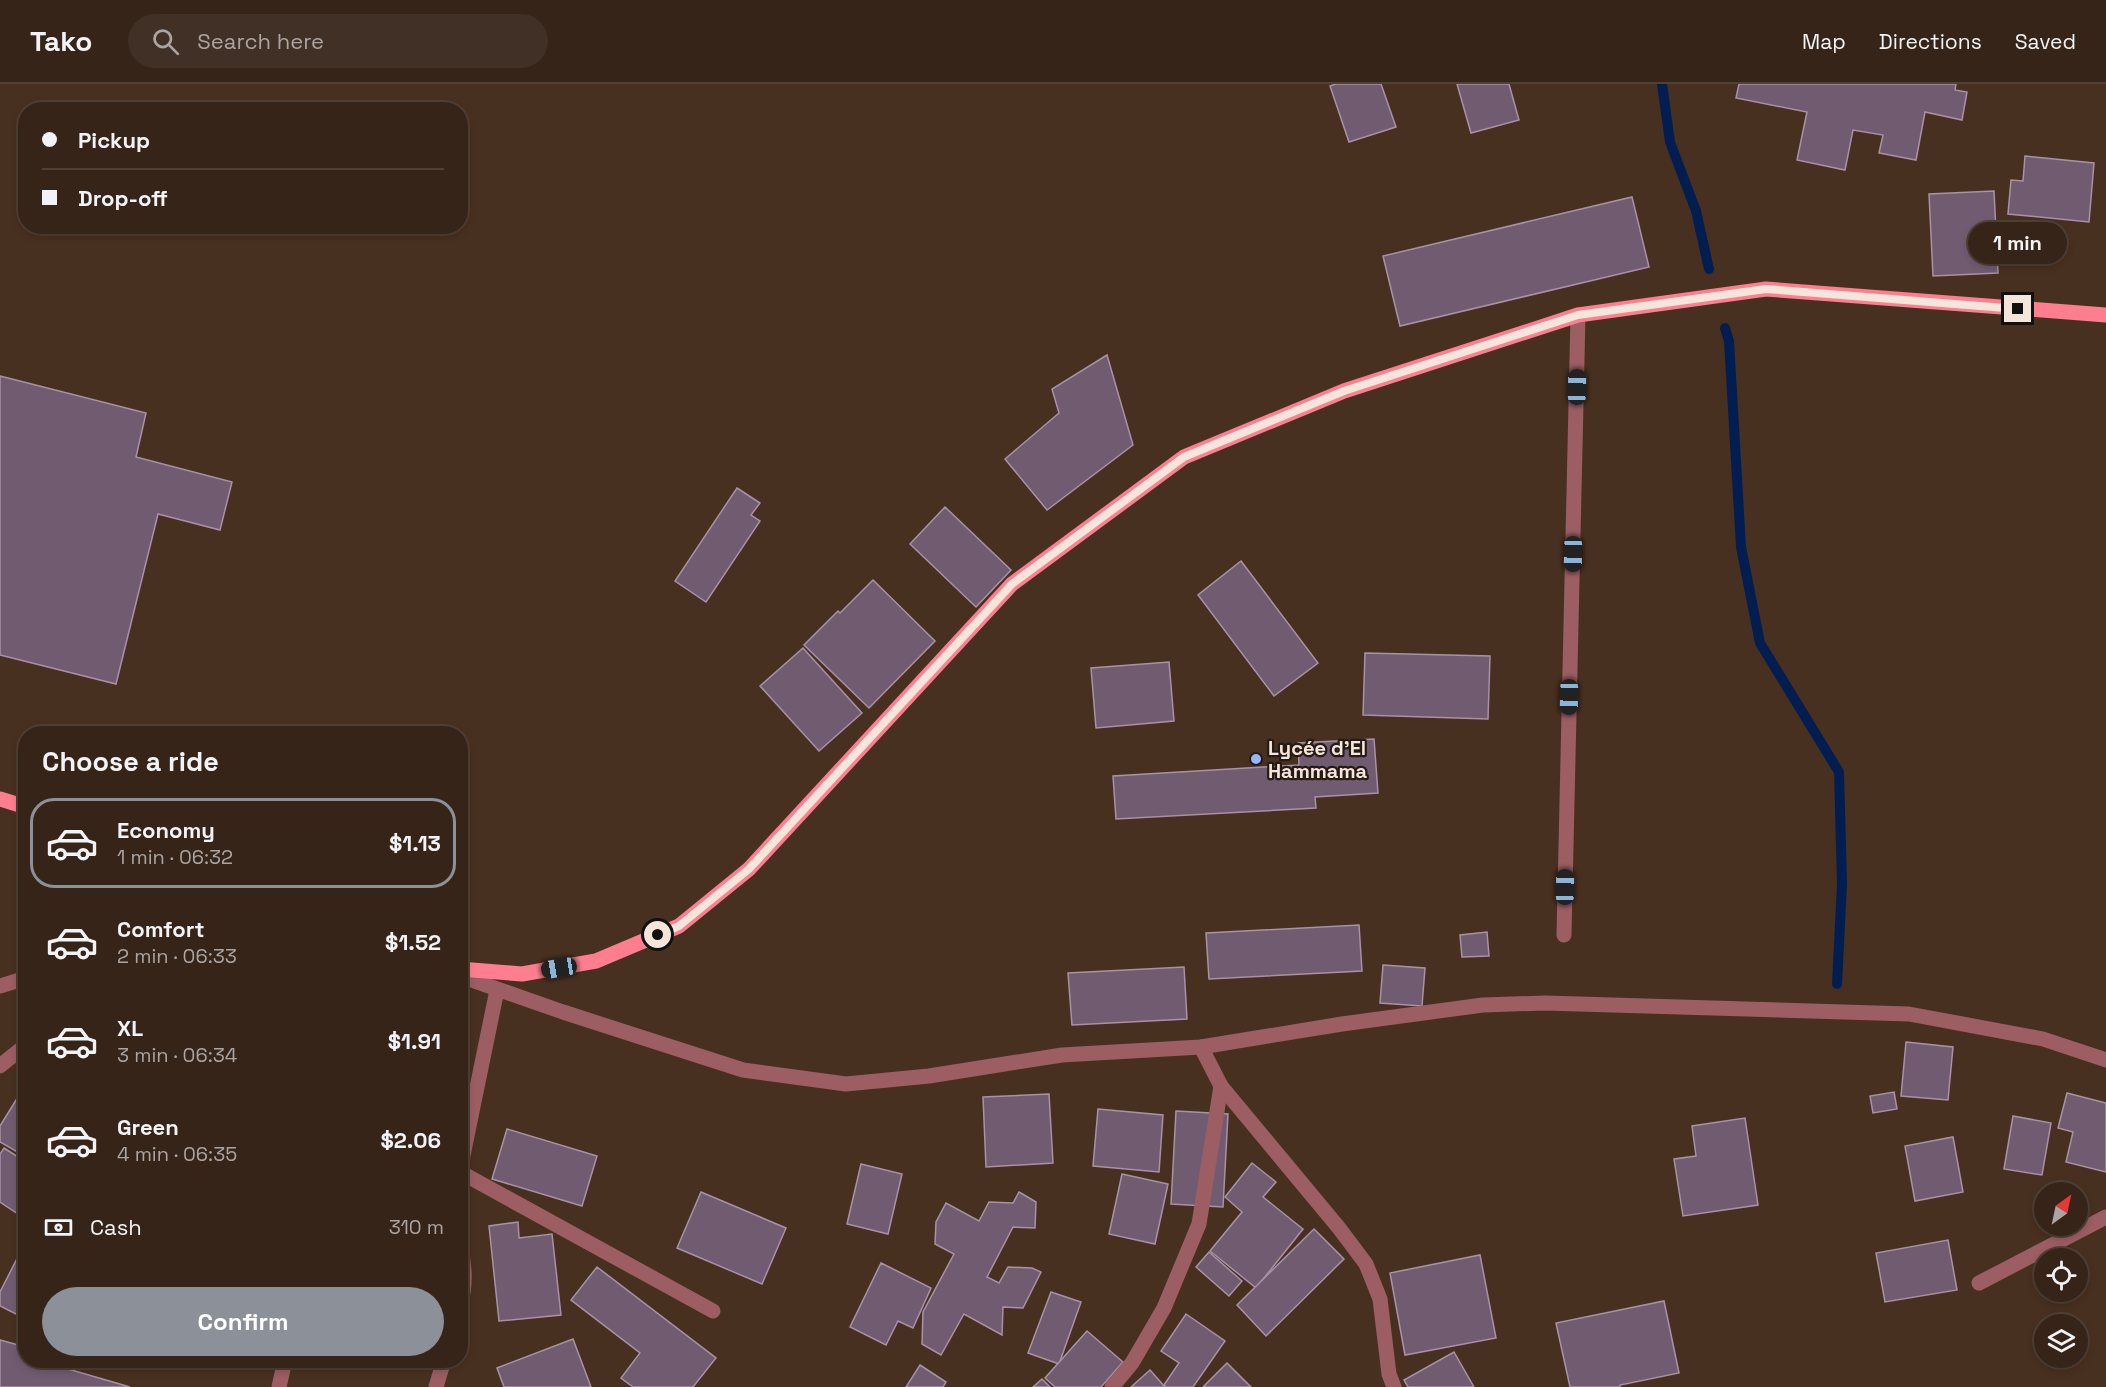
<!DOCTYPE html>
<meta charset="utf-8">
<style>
:root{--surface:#362418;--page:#413025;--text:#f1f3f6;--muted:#aaa4a2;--line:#504137;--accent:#8c9099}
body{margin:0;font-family:"Space Grotesk",sans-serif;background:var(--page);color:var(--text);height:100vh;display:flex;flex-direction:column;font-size:22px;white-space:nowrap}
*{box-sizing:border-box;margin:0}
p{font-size:20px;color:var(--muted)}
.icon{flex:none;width:33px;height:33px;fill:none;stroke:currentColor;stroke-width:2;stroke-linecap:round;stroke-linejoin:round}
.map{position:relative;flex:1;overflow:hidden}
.details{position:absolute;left:18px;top:642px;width:450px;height:642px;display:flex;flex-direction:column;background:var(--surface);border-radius:24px;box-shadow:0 3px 9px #0003,0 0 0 2px var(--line)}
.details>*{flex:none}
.banner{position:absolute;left:18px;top:18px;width:450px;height:132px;border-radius:24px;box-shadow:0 3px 9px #0003,0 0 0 2px var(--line);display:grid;align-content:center;height:132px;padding:0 24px;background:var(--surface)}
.needle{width:39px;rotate:33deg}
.buttons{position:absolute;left:2034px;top:1098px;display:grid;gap:12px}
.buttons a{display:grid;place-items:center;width:54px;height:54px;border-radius:50%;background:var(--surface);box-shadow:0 3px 9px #0003,0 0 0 2px var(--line);font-size:30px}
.end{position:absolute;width:27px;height:27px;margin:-14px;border:8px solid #f5e5db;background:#111;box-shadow:0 0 0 3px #111}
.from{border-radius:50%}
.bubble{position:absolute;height:42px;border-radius:21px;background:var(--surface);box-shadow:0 3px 9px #0003,0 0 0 2px var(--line);font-size:20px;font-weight:700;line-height:42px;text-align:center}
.car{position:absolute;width:18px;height:36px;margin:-18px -9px;border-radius:8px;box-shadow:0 0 4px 2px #0007;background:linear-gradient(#222 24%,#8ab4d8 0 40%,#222 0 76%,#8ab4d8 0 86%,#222 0)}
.banner b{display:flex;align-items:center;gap:21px;height:57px;font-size:22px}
.banner b+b{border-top:2px solid var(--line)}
.banner i{width:15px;height:15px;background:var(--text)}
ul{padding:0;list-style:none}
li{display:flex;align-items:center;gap:18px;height:90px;margin:0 12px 9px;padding:0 12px;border:3px solid transparent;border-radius:24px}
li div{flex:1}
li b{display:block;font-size:22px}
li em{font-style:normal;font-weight:700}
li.active{border-color:var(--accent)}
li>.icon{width:54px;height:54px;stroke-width:1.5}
h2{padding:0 24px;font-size:27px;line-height:72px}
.pay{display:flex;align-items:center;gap:15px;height:66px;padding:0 24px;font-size:22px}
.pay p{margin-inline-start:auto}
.button{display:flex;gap:12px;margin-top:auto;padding:12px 24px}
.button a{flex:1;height:69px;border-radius:36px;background:var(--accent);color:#fff;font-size:24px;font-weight:700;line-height:69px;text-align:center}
header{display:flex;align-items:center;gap:36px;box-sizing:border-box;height:84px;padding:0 30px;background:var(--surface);border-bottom:2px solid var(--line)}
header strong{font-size:28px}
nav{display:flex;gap:33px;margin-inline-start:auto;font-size:21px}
.search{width:420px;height:54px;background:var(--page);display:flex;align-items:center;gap:15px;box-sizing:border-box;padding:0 21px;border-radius:33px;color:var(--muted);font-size:22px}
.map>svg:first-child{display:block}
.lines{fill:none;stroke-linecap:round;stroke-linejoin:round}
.stream{stroke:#021e51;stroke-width:10}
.building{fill:#715b71;stroke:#a991a8;stroke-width:1.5}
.minor{stroke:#9c5d63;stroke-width:15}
.major{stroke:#fe7e8f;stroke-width:15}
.route{stroke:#f5e5db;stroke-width:8}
.poi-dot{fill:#93b7fd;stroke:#261b14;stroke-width:2}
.labels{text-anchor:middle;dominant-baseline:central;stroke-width:4.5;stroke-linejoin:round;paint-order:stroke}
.poi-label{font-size:20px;font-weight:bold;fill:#f5e5db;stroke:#261b14;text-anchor:start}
</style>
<header>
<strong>Tako</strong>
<div class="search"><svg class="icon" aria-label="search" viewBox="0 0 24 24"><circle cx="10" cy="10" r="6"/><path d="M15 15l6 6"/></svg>Search here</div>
<nav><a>Map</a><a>Directions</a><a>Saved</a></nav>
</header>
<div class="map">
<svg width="2106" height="1303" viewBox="0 0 2106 1303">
<rect width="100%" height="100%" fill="#483020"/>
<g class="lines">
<g class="stream">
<polyline points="1662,0 1670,58 1696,127 1709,185"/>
<polyline points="1725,244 1729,257 1741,463 1760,559 1839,688 1842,800 1837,900"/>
</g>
</g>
<g class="building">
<polygon points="1336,0 1381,0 1396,43 1349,58 1330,2"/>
<polygon points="1457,0 1509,0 1519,36 1471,49"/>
<polygon points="1739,0 1956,0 1955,6 1967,8 1962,36 1925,28 1916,76 1879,69 1883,51 1853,46 1845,86 1797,76 1807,28 1736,14"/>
<polygon points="2025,72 2094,79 2089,138 2008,130 2011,96 2023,97"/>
<polygon points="1994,107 1998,189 1933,192 1929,110"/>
<polygon points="1632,113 1649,183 1400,242 1383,172"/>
<polygon points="1107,271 1133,361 1047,426 1005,375 1059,329 1052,305"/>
<polygon points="0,292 146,329 136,373 232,398 220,446 158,430 116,600 0,571"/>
<polygon points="737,404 760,419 751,431 760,437 706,518 675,497"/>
<polygon points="945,423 1011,486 976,523 910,460"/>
<polygon points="1241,477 1318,579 1274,612 1198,511"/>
<polygon points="873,496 935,557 869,624 804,561 838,527 840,529"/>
<polygon points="803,564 862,629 819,667 760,602"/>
<polygon points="1365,569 1490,572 1488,635 1363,631"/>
<polygon points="1169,578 1174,637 1096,644 1091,584"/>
<polygon points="1374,655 1378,709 1315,713 1316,724 1116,735 1113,692 1299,681 1298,659"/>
<polygon points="1359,841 1362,887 1209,895 1206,849"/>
<polygon points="1487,848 1489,872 1462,873 1460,851"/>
<polygon points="1383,881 1425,884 1422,922 1380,919"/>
<polygon points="1184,883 1187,935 1072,941 1068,889"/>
<polygon points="1906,958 1953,963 1948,1016 1901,1012"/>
<polygon points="26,1000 26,1073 0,1058 0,1042"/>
<polygon points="1894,1008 1897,1025 1873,1029 1870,1012"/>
<polygon points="2067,1009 2106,1019 2106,1088 2066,1078 2073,1048 2058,1044"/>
<polygon points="1049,1010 1053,1079 986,1083 983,1013"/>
<polygon points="1098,1025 1163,1031 1159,1088 1093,1082"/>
<polygon points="1176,1027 1228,1030 1223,1123 1171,1120"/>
<polygon points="2013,1032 2051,1039 2042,1091 2004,1085"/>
<polygon points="1745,1034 1758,1121 1683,1132 1674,1075 1696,1072 1692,1042"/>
<polygon points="507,1045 597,1072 582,1122 492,1095"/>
<polygon points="1953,1053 1963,1108 1915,1117 1905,1062"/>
<polygon points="4,1064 26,1078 26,1119 18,1130 0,1118 0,1070"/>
<polygon points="1252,1079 1276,1098 1263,1113 1303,1145 1256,1204 1210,1167 1242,1128 1225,1113"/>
<polygon points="861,1080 902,1090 888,1150 847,1140"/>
<polygon points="1122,1090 1168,1100 1155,1160 1109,1150"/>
<polygon points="701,1108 786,1144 762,1200 677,1164"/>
<polygon points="1019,1108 1036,1118 1035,1144 1013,1143 987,1193 999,1199 1008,1183 1032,1184 1041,1188 1023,1224 1003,1223 1002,1251 964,1230 941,1271 922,1260 923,1228 954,1170 935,1160 936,1138 946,1119 979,1137 989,1118 1013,1119"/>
<polygon points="518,1138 519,1154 552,1150 561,1231 499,1237 489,1142"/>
<polygon points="1314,1145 1344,1175 1266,1252 1237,1221"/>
<polygon points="1948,1156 1957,1206 1885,1218 1876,1169"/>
<polygon points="26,1157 26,1235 0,1222 0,1208"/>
<polygon points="1209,1168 1242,1197 1229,1212 1196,1183"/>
<polygon points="1480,1171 1496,1254 1405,1271 1390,1189"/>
<polygon points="881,1179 931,1204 913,1244 898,1237 886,1261 850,1243"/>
<polygon points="597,1183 716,1274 693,1303 633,1303 621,1294 640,1269 571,1216"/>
<polygon points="1051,1208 1081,1218 1059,1280 1028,1269"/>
<polygon points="1664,1217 1679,1289 1620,1301 1620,1303 1570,1303 1556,1239"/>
<polygon points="1186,1230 1225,1257 1193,1303 1166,1303 1164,1301 1179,1279 1161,1267"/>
<polygon points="1087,1247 1123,1278 1101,1303 1055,1303 1045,1294"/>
<polygon points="573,1255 591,1303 504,1303 497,1284"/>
<polygon points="0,1256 26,1263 26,1276 71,1276 68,1285 130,1303 0,1303"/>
<polygon points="1454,1268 1474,1303 1408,1303 1404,1296"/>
<polygon points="1227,1279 1251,1303 1203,1303"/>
<polygon points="920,1281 946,1298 943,1303 906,1303"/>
<polygon points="1150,1286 1165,1303 1131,1303"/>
<polygon points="1042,1295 1050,1303 1033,1303"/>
</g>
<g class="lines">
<g class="minor">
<polyline points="1564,851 1578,231"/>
<polyline points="460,892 563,928 743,986 846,1000 929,992 1062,971 1201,963 1342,940 1483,921 1545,919 1909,930 2043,955 2106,976"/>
<polyline points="0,902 26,894"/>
<polyline points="1201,963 1221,1002 1339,1144 1366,1180 1380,1215 1389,1290 1394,1303"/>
<polyline points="0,982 26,961"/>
<polyline points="460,1086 497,906"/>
<polyline points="460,1088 713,1227"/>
<path d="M460,1164c6,20 6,37 0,57"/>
<polyline points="1979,1199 2106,1133"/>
<polyline points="279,1303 285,1276"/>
<polyline points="436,1303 444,1276"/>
<polyline points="1112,1303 1132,1279 1164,1224 1199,1140 1221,1002"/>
</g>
<g class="major">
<polyline points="0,715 26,723"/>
<polyline points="460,885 522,890 596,877 679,842 749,785 1012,500 1184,373 1344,307 1578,231 1766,205 2106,231"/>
</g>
</g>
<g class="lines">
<polyline class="route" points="658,851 679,842 749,785 1012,500 1184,373 1344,307 1578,231 1766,205 2018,225"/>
</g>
<circle class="poi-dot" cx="1256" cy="675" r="6"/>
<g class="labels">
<g class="poi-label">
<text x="1268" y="664">Lycée d'El<tspan x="1268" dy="23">Hammama</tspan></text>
</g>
</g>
</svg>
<div class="buttons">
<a><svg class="needle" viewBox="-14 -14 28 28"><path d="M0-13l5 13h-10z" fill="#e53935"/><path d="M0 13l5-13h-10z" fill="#aaa4a2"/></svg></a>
<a><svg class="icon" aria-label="locate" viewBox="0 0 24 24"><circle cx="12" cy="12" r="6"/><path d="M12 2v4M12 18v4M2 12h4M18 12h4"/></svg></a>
<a><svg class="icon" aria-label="layers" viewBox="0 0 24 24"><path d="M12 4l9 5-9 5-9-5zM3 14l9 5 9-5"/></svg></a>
</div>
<i class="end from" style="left:658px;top:851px"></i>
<i class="end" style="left:2018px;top:225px"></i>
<div class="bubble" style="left:1968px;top:138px;width:99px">1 min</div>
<i class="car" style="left:1577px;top:303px;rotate:1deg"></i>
<i class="car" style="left:1573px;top:470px;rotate:181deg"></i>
<i class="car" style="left:1569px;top:613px;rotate:181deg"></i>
<i class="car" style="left:1565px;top:803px;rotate:1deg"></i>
<i class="car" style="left:559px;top:884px;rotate:261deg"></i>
<div class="banner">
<b><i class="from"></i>Pickup</b>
<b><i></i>Drop-off</b>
</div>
<section class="details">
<h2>Choose a ride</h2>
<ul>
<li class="active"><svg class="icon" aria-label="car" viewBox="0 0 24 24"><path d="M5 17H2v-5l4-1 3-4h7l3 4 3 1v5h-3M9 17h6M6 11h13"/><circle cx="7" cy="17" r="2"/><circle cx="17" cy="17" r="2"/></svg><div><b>Economy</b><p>1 min · 06:32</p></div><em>$1.13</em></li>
<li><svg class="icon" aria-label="car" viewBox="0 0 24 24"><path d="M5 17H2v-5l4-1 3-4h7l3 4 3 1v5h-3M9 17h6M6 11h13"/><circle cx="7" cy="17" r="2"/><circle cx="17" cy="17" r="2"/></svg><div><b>Comfort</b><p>2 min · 06:33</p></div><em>$1.52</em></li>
<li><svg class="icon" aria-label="car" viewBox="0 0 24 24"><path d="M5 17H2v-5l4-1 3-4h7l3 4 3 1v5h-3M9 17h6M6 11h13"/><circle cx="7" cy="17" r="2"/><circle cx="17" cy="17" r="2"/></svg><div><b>XL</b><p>3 min · 06:34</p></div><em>$1.91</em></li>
<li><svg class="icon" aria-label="car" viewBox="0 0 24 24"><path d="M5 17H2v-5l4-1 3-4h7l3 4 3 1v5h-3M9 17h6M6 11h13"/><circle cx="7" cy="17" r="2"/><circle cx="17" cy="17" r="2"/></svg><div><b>Green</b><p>4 min · 06:35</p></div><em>$2.06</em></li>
</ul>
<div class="pay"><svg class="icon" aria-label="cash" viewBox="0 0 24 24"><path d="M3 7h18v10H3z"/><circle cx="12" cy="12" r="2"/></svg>Cash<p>310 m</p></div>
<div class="button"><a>Confirm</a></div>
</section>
</div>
